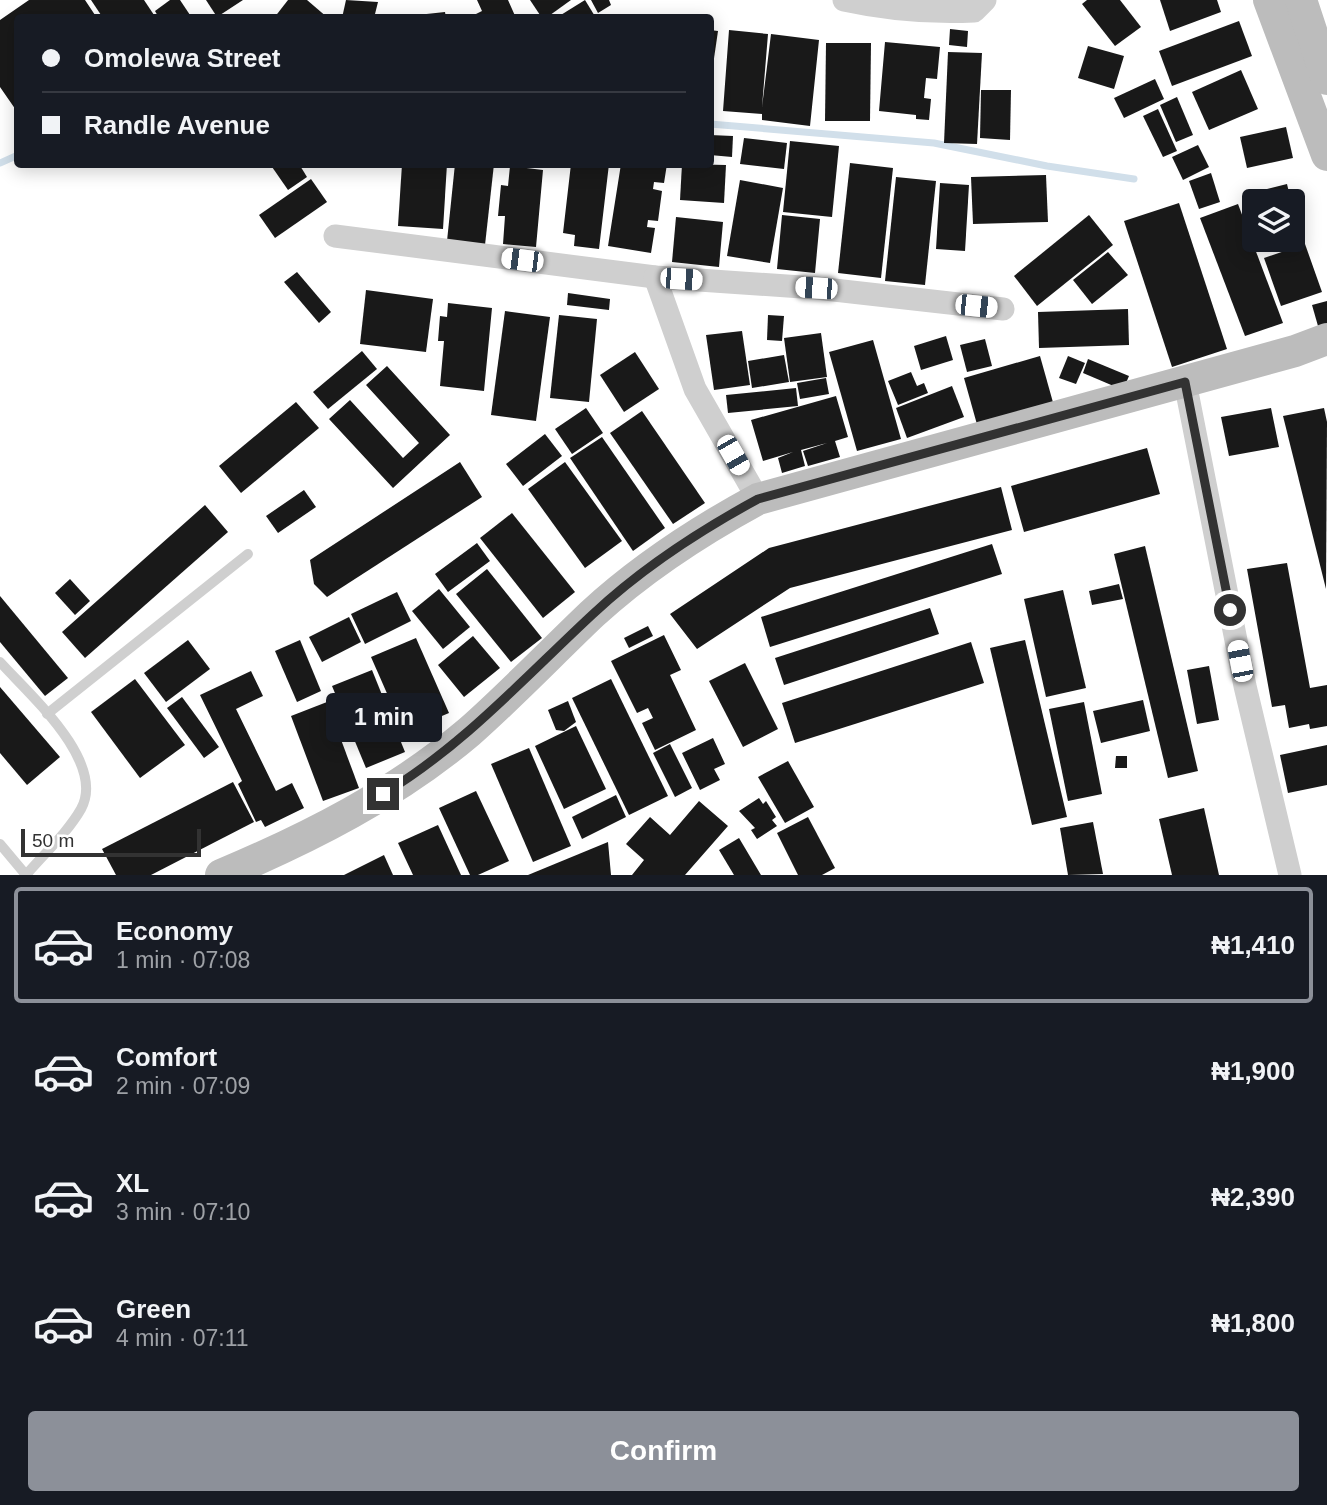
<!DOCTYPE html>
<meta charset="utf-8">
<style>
:root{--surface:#171b24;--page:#242831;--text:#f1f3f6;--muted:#9ea1a6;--line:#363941;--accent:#8c9099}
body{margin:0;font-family:Arial,sans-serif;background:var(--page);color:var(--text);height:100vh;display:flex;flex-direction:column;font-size:26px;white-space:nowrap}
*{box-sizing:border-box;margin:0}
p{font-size:23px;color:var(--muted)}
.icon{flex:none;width:38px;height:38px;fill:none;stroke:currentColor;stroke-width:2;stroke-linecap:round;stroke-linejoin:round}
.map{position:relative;height:875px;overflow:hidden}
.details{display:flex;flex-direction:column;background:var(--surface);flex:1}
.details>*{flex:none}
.banner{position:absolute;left:14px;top:14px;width:700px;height:154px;border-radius:7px;box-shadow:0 4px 18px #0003;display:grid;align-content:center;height:154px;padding:0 28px;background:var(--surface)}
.buttons{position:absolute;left:1242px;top:189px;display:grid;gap:14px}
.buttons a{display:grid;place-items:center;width:63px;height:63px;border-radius:7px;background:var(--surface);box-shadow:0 4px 18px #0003;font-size:35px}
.scale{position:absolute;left:21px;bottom:18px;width:180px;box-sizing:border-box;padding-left:7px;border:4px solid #323232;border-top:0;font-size:19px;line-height:24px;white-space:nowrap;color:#323232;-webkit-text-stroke:5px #fff;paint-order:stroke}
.end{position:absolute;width:32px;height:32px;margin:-16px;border:9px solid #323232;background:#fff;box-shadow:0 0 0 4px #fff}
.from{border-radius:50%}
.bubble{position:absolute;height:49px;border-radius:7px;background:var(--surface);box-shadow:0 4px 18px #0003;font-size:23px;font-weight:700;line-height:49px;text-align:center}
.car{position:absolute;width:21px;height:42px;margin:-21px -10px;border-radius:9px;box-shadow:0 0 5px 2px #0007;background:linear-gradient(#fff 24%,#345 0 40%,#fff 0 76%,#345 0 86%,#fff 0)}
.banner b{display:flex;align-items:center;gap:24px;height:66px;font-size:26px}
.banner b+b{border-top:2px solid var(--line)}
.banner i{width:18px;height:18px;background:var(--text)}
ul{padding:12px 0 0;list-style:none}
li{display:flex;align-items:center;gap:21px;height:116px;margin:0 14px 10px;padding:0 14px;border:4px solid transparent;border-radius:7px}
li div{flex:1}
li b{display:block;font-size:26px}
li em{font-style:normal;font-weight:700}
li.current{border-color:var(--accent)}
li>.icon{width:63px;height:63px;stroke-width:1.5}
.button{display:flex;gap:14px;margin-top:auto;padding:14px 28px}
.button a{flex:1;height:80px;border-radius:7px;background:var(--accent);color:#fff;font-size:28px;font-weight:700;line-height:80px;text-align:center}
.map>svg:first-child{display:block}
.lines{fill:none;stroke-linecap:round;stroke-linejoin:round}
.stream{stroke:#d1dfea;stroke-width:7}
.building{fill:#191919}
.lane{stroke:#cfcfcf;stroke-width:10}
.street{stroke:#cfcfcf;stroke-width:23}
.secondary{stroke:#bcbcbc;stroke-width:32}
.route{stroke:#323232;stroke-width:9}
</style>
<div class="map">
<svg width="1327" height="875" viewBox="0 0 1327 875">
<rect width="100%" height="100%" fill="#fff"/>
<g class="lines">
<g class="stream">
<polyline points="710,124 934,143 1047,166 1134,179"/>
<polyline points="0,163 18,155"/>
</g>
</g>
<g class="building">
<polygon points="29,0 85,0 97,18 18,18 18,113 0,87 0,20"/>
<polygon points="91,0 144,0 156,18 103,18"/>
<polygon points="170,0 180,0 192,18 159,18 155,11"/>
<polygon points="206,0 243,0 217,17"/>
<polygon points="288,0 307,0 328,18 274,18"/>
<polygon points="346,0 378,2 374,18 342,18"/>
<polygon points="477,0 508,0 516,18 476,18 474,15 482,11"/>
<polygon points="530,0 571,0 546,18 542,18"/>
<polygon points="585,0 596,18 556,18"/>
<polygon points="591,0 609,0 611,5 598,13"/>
<polygon points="1087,0 1120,0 1141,27 1115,46 1082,4"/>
<polygon points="1160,0 1217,0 1221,12 1170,31"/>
<polygon points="445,12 446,18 408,18 408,16"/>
<polygon points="1239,21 1252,56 1172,86 1159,51"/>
<polygon points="950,29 968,31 967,47 949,45"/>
<polygon points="710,30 718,31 712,72 710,72"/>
<polygon points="729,30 768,34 762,107 771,34 819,40 810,126 762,120 762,114 723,111"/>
<polygon points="885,42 940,47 937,79 926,78 924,98 931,99 929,120 916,119 916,115 879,111"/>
<polygon points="826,43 871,43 870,121 825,121"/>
<polygon points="1088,46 1124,56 1114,89 1078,78"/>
<polygon points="948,52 982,53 977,144 944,143"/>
<polygon points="1241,70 1258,109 1209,130 1192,92"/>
<polygon points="1155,79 1164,99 1124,118 1114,98"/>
<polygon points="981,90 1011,90 1010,140 980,138"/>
<polygon points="1177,97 1193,135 1176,142 1160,105"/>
<polygon points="1158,109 1177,151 1163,157 1143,116"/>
<polygon points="1286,127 1293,158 1247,168 1240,137"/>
<polygon points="710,135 733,136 732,157 710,155"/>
<polygon points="744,138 787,143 784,169 740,164"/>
<polygon points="790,141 839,146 832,217 783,212"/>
<polygon points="1198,145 1209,167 1183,180 1172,157"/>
<polygon points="850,163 893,168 881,278 838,273"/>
<polygon points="270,164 299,164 307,177 288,190"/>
<polygon points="402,164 447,164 443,229 398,226"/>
<polygon points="455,164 494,164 485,245 447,241"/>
<polygon points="571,164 609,164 599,249 574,246 575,235 563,233"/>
<polygon points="621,164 667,164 664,183 654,182 653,189 662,191 658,221 648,220 647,227 655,228 651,253 608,246"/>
<polygon points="682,164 726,165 724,203 680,200"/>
<polygon points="510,166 543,170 536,247 503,244 505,216 498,216 501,185 508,186"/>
<polygon points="1211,173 1220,202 1199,209 1189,181"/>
<polygon points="1046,175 1048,222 973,224 971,177"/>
<polygon points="896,177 936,181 925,285 885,281"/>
<polygon points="311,179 327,202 275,238 259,215"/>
<polygon points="740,180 783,188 770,263 727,256"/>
<polygon points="940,183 969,185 965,251 936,249"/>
<polygon points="1287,184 1291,201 1255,201 1254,236 1243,195"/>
<polygon points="1179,203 1227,349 1172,367 1124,221"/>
<polygon points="1238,204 1283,323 1245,336 1200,218"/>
<polygon points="782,215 820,219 815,273 777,269"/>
<polygon points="1089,215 1113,245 1037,306 1014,276"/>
<polygon points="676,217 723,222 719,267 672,262"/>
<polygon points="1305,244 1322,292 1281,306 1264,258"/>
<polygon points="1108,252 1128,275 1092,304 1073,280"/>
<polygon points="297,272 331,312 319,323 284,282"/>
<polygon points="366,290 433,299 426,352 360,344"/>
<polygon points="568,293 610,299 609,310 567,305"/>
<polygon points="1327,301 1327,324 1318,326 1312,305"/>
<polygon points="448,303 492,308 484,391 440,386 444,341 438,341 440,316 447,317"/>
<polygon points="1128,309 1129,345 1039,348 1038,312"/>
<polygon points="505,311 550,317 536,421 491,415"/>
<polygon points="559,315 597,319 589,402 550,398"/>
<polygon points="768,315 784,316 782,341 767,340"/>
<polygon points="742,331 750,385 714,390 706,335"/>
<polygon points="821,333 827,377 790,382 784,338"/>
<polygon points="946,336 953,360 921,370 914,346"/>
<polygon points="985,339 992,366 967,372 960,345"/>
<polygon points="873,340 901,439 857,451 829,352"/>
<polygon points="362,351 377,369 328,409 313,392"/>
<polygon points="635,352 659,389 624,412 600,375"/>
<polygon points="784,355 789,382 752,388 748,361"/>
<polygon points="1040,356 1054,406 978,428 964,378"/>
<polygon points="1068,356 1085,363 1076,384 1059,378"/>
<polygon points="1088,359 1129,376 1123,390 1083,373"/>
<polygon points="387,366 450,435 393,488 329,419 350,400 403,458 419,443 366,385"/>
<polygon points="911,372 917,386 924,383 928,393 898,405 888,381"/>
<polygon points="826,378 829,394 800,399 797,383"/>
<polygon points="952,386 964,417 907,438 896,408"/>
<polygon points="796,388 798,406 728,413 726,395"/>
<polygon points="836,396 848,437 835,441 840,457 808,466 803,451 827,443 801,450 805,466 782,473 778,458 793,452 763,461 751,420"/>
<polygon points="296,402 319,428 241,493 219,466"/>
<polygon points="586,408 603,433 572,454 555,429"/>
<polygon points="1271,408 1279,447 1229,456 1221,417"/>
<polygon points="1324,408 1327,422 1326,589 1283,416"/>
<polygon points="642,411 705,503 673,524 610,433"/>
<polygon points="545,434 562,456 523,486 506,464"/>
<polygon points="602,437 665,528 633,551 570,458"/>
<polygon points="1147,448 1160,494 1024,532 1011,486"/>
<polygon points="460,462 482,497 327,597 314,584 310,560"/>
<polygon points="565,462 622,541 585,568 528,489"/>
<polygon points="1001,487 1012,530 790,588 697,649 670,614 769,548"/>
<polygon points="304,490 316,507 278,533 266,516"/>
<polygon points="205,505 228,532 85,658 62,632"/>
<polygon points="512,513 575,592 543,618 480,538"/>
<polygon points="477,543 490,561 448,592 435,574"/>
<polygon points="992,544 1002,574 770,647 761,617"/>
<polygon points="1145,546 1198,771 1168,778 1114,554"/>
<polygon points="1287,563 1310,688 1327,685 1327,726 1310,729 1309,724 1289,728 1285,705 1272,707 1247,569"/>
<polygon points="487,569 542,638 511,662 456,594"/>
<polygon points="70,579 90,601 75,615 55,593"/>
<polygon points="1119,584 1123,599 1092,605 1089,591"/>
<polygon points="439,589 470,627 443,649 412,611"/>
<polygon points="1063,590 1086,688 1046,697 1024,599"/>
<polygon points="397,592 411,621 365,644 351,614"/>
<polygon points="0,596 68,678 45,696 0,642"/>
<polygon points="930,608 939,634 784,685 775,658"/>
<polygon points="349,617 361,642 322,662 309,637"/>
<polygon points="648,626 653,636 629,648 624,638"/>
<polygon points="664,635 681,670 670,675 696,730 655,750 642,723 653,718 648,708 637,713 611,661"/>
<polygon points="473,636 500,668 464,697 438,665"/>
<polygon points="416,638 449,713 404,732 371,657"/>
<polygon points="188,640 210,669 166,702 144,673"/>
<polygon points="300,640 321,691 297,702 275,651"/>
<polygon points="1025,640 1067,817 1032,825 990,648"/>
<polygon points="971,642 984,683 795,743 782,703"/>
<polygon points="745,663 778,729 743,747 709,681"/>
<polygon points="1209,666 1219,720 1197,724 1187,670"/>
<polygon points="372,670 405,752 366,768 332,686"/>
<polygon points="251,671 263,696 236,709 276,791 292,783 304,808 265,827 261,820 256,822 238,784 242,781 200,695"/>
<polygon points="135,679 185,745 140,778 91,712"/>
<polygon points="611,679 668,796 629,815 572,698"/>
<polygon points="0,687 60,757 27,785 0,753"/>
<polygon points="182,697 219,747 204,758 167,708"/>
<polygon points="1143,700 1150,731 1101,743 1093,711"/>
<polygon points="568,701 576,722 564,731 556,730 548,710"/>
<polygon points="327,702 359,788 323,801 291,716"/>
<polygon points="1084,702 1102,794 1068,801 1049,709"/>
<polygon points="576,726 606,789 564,809 535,746"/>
<polygon points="713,738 725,764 714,769 720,780 700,790 682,753"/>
<polygon points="670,744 692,788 675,797 653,753"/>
<polygon points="1327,745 1327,785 1288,793 1280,755"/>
<polygon points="529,748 571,846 533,862 491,764"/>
<polygon points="1116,756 1127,756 1127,768 1115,768"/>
<polygon points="788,761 814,807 785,823 758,777"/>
<polygon points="233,782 254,822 151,875 116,875 102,849"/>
<polygon points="476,791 509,861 478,875 470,875 439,808"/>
<polygon points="616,795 626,817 582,839 572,817"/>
<polygon points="759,798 763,804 766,801 776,817 772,820 777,826 757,839 751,830 755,828 739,811"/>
<polygon points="699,801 728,826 685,875 632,875 644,860 626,844 650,817 670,835"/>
<polygon points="1204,808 1219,875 1172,875 1159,819"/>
<polygon points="808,817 835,868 822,875 798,875 777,833"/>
<polygon points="1093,822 1103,874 1068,875 1060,828"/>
<polygon points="438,825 461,875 413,875 398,843"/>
<polygon points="739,838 761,875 734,875 719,850"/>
<polygon points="608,842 611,875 528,875"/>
<polygon points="384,855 393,875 344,875"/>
</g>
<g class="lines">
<g class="lane">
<path d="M0,662c28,31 107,100 81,147 -13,23 -37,45 -55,66"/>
<polyline points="47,714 248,554"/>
<polyline points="0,844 26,875"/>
</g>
<g class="street">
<path d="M844,0c41,9 88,13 130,11l11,-11"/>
<polyline points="335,236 655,277 816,288 1003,309"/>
<polyline points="655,277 695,389 758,499"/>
<polyline points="1185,382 1245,686 1290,875"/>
</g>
<g class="secondary">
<polyline points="1269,0 1327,155"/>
<polyline points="1301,0 1327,79"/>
<path d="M221,875c88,-37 175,-81 248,-143 43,-38 82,-79 123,-118 50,-46 107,-83 166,-115l537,-148 32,-12"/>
</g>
</g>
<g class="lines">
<path class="route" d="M383,794c80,-48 142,-117 210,-180 49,-46 106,-83 165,-115l427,-117 45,228"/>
</g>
</svg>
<div class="buttons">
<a><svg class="icon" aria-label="layers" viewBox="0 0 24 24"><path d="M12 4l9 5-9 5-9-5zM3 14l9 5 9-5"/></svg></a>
</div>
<div class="scale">50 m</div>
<i class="end from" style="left:1230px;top:610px"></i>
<i class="end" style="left:383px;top:794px"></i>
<div class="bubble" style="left:326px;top:693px;width:116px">1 min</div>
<i class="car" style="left:522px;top:260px;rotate:277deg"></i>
<i class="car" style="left:681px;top:279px;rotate:94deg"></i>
<i class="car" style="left:816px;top:288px;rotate:274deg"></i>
<i class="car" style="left:976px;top:306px;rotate:96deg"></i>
<i class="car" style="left:733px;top:455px;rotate:150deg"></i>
<i class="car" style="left:1240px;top:661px;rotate:349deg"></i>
<div class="banner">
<b><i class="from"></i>Omolewa Street</b>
<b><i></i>Randle Avenue</b>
</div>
</div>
<section class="details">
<ul>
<li class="current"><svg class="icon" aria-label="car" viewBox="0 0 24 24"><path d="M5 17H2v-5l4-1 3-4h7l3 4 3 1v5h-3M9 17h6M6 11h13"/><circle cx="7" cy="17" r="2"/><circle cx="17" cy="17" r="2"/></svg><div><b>Economy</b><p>1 min · 07:08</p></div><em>₦1,410</em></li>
<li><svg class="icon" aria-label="car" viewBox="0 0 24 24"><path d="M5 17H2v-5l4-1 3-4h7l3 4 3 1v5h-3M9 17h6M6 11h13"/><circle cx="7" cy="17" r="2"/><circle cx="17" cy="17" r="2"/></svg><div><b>Comfort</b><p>2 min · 07:09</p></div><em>₦1,900</em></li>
<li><svg class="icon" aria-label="car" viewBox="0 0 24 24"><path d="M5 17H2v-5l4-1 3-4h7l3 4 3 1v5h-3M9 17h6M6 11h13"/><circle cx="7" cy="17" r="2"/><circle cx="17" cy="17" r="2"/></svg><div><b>XL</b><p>3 min · 07:10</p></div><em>₦2,390</em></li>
<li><svg class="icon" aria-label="car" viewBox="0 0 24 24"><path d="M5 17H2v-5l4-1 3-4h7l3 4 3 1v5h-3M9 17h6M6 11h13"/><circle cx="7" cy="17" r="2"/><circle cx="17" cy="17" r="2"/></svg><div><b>Green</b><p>4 min · 07:11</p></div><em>₦1,800</em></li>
</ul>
<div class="button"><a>Confirm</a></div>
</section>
